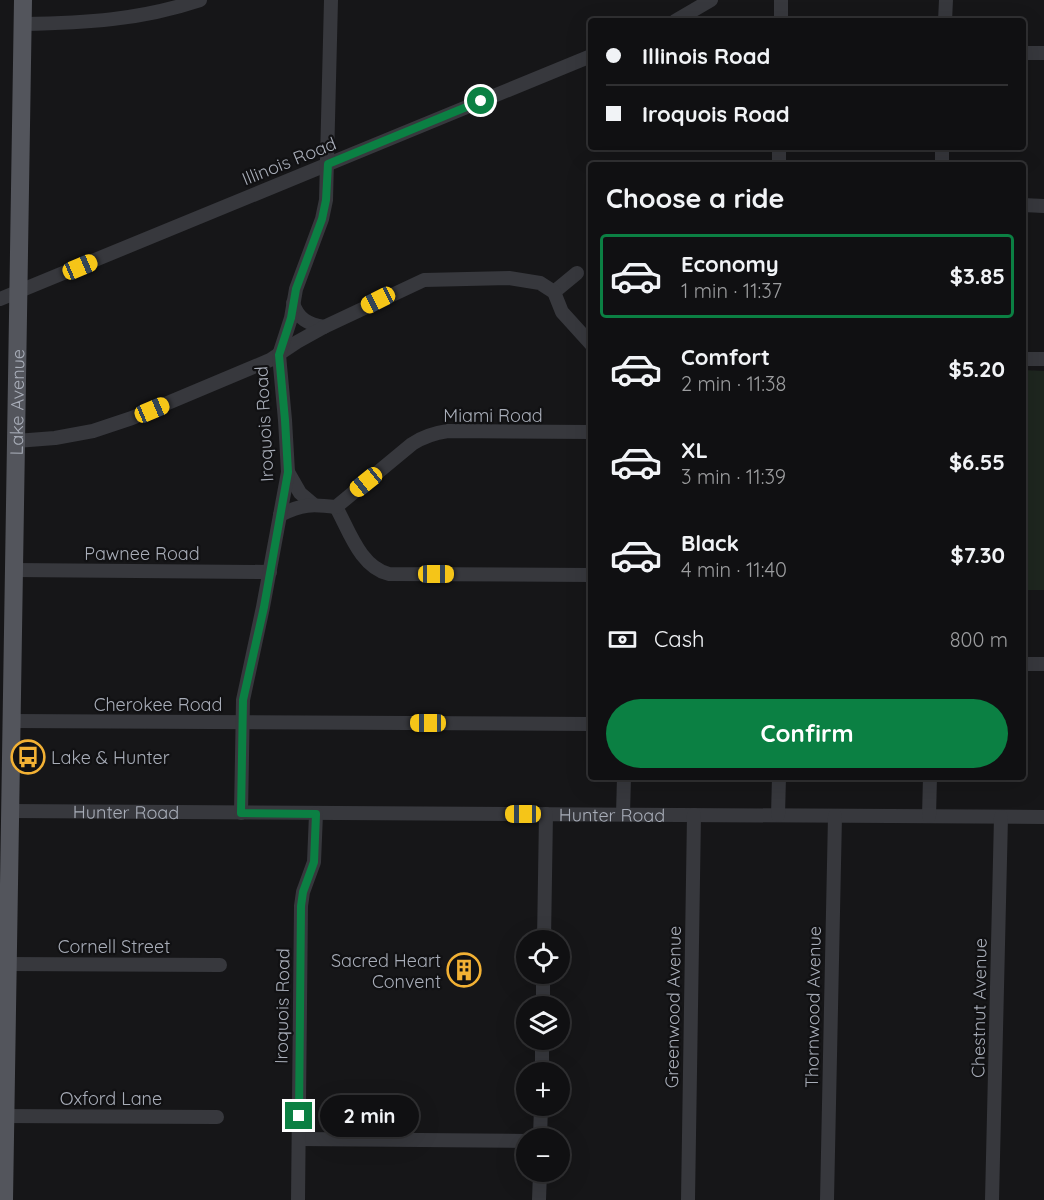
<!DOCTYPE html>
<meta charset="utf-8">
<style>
:root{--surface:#101012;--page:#1e1e20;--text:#f1f3f6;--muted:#9c9d9f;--line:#303032;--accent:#0b8043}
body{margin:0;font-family:Quicksand,sans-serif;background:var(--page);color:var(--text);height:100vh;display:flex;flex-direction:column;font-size:22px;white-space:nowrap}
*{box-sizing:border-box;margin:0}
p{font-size:20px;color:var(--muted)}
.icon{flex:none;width:33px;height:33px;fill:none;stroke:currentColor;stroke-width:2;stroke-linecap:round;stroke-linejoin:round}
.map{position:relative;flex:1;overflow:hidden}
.sheet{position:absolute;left:588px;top:162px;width:438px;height:618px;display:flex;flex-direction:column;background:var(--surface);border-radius:6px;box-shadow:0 6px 24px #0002,0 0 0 2px var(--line)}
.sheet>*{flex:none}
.guide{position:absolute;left:588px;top:18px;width:438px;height:132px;border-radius:6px;box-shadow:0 6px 24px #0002,0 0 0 2px var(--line);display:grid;align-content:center;height:132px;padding:0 18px;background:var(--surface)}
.tools{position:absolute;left:516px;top:930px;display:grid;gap:12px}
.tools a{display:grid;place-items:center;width:54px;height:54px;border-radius:50%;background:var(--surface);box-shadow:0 6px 24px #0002,0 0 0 2px var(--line);font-size:30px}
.end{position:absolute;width:27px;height:27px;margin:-14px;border:8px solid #0b8043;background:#fff;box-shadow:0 0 0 3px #fff}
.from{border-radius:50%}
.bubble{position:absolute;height:42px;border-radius:21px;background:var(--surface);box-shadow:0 6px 24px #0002,0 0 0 2px var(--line);font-size:20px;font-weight:700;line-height:42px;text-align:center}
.car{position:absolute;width:18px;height:36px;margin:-18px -9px;border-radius:8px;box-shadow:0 0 4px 2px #0007;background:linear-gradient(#f5c518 24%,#345 0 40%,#f5c518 0 76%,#345 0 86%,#f5c518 0)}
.guide b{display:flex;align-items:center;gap:21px;height:57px;font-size:22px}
.guide b+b{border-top:2px solid var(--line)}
.guide i{width:15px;height:15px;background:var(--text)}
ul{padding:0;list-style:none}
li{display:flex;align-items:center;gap:18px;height:84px;margin:0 12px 9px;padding:0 6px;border:3px solid transparent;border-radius:6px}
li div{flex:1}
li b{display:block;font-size:22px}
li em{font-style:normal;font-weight:700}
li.active{border-color:var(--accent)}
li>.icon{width:54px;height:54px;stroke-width:1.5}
h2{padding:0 18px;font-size:27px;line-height:72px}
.pay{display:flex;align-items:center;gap:15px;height:66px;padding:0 18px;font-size:22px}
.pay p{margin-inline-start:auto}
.primary-button{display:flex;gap:12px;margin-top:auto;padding:12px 18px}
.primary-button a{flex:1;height:69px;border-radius:36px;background:var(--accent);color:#fff;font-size:24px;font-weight:700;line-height:69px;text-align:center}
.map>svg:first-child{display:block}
.green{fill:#1e261f}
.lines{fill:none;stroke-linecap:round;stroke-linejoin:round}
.minor{stroke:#37383d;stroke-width:14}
.major{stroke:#53555c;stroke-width:18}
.route{stroke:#0b8043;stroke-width:8}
.labels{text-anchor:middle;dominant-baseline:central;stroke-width:4.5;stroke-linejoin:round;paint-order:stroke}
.street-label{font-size:18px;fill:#a8adb8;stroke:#111113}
.poi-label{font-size:18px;fill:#a8adb8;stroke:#111113;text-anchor:start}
</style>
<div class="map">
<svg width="1044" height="1200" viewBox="0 0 1044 1200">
<rect width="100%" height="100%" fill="#161618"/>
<polygon class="green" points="1023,370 1044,371 1044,590 1023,590"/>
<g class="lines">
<g class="minor">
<polyline points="675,21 711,0"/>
<polyline points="781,21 781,0"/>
<polyline points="945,21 946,0"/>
<path d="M23,24c62,-1 117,-4 177,-24"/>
<polyline points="1023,53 1044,53"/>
<polyline points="779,165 779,147"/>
<polyline points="942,165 942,147"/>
<polyline points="1023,205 1044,206"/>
<polyline points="554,292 577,273"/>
<polyline points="0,299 591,56"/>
<path d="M293,303c5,16 15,21 31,24"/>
<polyline points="1023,359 1044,359"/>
<polyline points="16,441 55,438 93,431 132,418 270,360 297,342 324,327 424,280 509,278 540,283 554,292 562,312 591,344"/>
<polyline points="288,472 300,493 313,504"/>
<path d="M336,507c13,23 24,60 53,67l202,1"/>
<path d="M280,515c22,-11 32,-11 56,-8l76,-63c12,-8 22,-11 36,-13l143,1"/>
<polyline points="14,570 270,572"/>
<polyline points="1023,664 1044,664"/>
<polyline points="13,721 591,724"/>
<path id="s1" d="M10,811l1034,6"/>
<polyline points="241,813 243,700 263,607 288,472 285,420 279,355 291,318 296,289 322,219 326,200 331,0"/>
<polyline points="623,814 624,777"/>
<polyline points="778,815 779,777"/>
<polyline points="929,816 930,777"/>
<polyline points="544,940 546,814"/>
<polyline points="7,964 220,965"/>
<polyline points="543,1006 543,974"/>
<polyline points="542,1072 542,1040"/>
<polyline points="0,1116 217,1117"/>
<polyline points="540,1138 541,1106"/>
<polyline points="299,1139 526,1141"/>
<polyline points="298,1200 301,906 303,892 314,862 316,814"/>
<polyline points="539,1200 540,1172"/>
<polyline points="688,1200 694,815"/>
<polyline points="827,1200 835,816"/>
<polyline points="992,1200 1001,817"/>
</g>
<path class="major" id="s2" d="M4,1200l19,-1200"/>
</g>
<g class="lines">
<polyline class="route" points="299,1116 301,906 303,892 314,862 316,814 241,813 243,700 264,607 288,472 285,420 279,355 291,318 296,289 322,219 326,200 328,164 481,101"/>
</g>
<defs>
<g id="bus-ring" transform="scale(1.725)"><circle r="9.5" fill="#111113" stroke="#f2b134" stroke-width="1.5"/><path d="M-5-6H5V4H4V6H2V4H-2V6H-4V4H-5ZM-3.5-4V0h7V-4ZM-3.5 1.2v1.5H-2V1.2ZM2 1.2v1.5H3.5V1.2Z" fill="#f2b134"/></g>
<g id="building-ring" transform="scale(1.725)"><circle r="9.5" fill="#111113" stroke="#f2b134" stroke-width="1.5"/><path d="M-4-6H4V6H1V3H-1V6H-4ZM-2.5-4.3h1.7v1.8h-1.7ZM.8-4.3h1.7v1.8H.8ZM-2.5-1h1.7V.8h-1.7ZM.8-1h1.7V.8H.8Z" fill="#f2b134"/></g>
</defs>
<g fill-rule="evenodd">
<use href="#bus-ring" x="28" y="757"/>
<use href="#building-ring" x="464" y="970"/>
</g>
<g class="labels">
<g class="street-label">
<text transform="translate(289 161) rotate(-22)">Illinois Road</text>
<text stroke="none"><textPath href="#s2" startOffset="798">Lake Avenue</textPath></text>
<text x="493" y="415">Miami Road</text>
<text transform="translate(264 424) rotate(-93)">Iroquois Road</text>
<text x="142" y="553">Pawnee Road</text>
<text x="158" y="704">Cherokee Road</text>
<text stroke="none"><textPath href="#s1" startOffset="116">Hunter Road</textPath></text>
<text stroke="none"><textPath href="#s1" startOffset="602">Hunter Road</textPath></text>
<text x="114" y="946">Cornell Street</text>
<text transform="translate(282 1006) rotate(-89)">Iroquois Road</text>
<text transform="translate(673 1007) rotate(-89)">Greenwood Avenue</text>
<text transform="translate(813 1007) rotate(-89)">Thornwood Avenue</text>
<text transform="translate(979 1008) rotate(-89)">Chestnut Avenue</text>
<text x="111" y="1098">Oxford Lane</text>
</g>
<g class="poi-label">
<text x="51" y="757">Lake &amp; Hunter</text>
<text x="441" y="960" text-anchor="end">Sacred Heart<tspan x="441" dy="21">Convent</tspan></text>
</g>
</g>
</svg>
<div class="tools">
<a><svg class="icon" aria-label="locate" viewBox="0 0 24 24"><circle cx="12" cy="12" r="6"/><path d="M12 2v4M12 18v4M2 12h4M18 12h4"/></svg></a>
<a><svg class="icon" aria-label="layers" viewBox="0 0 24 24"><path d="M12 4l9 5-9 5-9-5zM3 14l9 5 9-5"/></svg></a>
<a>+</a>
<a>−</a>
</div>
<i class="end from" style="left:481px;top:101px"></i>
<i class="end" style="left:299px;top:1116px"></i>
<div class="bubble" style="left:320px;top:1095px;width:99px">2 min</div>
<i class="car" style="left:80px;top:267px;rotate:67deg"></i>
<i class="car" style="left:378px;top:300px;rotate:243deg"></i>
<i class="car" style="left:152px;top:410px;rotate:67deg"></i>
<i class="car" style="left:366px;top:482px;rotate:231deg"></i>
<i class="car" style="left:436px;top:574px;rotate:90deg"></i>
<i class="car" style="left:428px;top:723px;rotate:270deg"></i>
<i class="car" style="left:523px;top:814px;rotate:270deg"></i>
<div class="guide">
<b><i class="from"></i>Illinois Road</b>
<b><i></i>Iroquois Road</b>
</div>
<section class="sheet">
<h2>Choose a ride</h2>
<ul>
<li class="active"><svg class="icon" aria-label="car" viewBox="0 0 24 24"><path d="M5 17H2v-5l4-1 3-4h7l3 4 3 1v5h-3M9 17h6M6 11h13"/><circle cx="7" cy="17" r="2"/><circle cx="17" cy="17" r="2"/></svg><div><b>Economy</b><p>1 min · 11:37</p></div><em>$3.85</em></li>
<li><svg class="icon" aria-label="car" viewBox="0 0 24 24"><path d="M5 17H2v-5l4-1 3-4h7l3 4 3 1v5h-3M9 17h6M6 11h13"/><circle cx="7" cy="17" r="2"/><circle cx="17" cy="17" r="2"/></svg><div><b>Comfort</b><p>2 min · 11:38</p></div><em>$5.20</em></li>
<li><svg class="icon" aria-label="car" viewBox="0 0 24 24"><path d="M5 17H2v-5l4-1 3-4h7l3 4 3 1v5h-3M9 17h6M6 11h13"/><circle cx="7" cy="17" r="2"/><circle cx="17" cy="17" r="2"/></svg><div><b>XL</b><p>3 min · 11:39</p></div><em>$6.55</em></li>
<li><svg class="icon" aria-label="car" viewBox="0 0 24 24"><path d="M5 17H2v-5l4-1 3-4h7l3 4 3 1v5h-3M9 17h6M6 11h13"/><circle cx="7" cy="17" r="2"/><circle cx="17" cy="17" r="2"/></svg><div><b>Black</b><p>4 min · 11:40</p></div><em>$7.30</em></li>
</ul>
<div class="pay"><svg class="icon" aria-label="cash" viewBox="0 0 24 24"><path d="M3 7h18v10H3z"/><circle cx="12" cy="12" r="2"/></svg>Cash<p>800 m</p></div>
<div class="primary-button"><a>Confirm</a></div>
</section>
</div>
